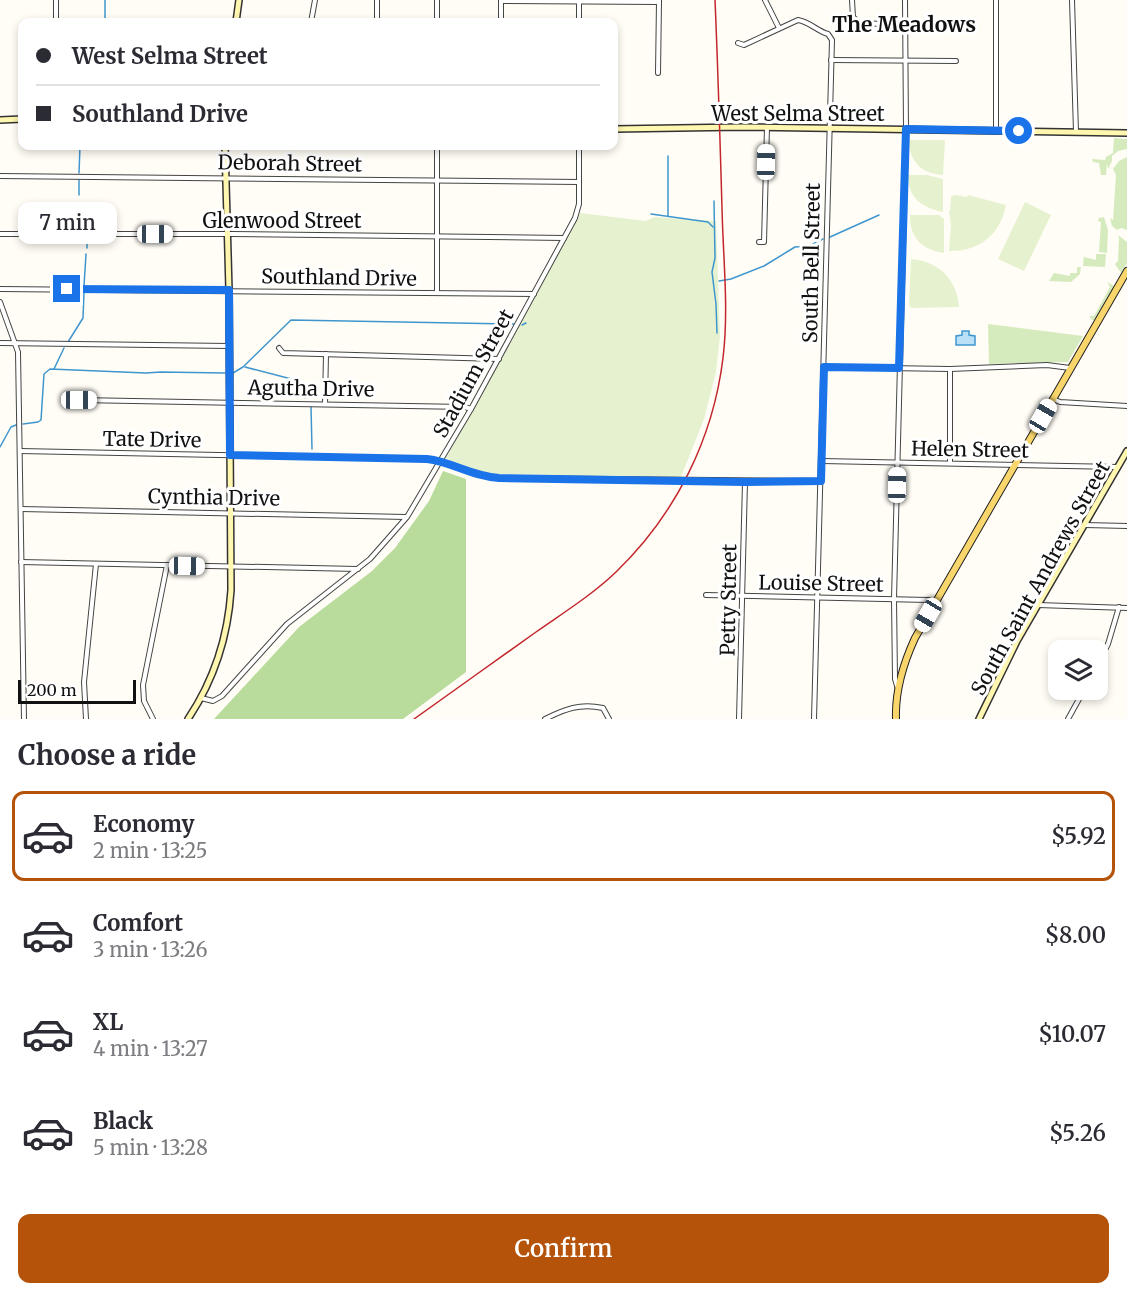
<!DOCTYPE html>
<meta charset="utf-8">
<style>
:root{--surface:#fff;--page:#f7f7f7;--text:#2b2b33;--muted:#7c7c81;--line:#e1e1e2;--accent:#b45309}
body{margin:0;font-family:Merriweather,serif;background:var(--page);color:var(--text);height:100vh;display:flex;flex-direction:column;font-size:22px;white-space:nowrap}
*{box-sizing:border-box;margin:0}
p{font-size:20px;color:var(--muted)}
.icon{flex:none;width:33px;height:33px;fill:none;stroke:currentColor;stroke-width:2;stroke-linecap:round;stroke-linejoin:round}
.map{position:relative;height:719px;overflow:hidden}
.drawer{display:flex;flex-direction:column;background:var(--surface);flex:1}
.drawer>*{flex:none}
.banner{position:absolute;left:18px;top:18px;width:600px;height:132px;border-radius:12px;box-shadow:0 3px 9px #0003;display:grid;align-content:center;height:132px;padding:0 18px;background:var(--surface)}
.buttons{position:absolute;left:1048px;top:640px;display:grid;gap:12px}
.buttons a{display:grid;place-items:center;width:60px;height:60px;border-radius:12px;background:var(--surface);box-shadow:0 3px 9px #0003;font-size:30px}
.scale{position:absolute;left:18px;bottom:15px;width:118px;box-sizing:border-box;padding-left:6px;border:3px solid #111;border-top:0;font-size:16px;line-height:21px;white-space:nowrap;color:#111;-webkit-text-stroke:4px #fff;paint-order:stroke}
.end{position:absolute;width:27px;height:27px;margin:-14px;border:8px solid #1a73e8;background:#fff;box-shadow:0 0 0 3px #fff}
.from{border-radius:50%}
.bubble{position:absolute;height:42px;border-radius:12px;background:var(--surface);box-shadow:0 3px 9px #0003;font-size:20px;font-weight:600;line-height:42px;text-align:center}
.car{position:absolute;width:18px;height:36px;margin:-18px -9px;border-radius:8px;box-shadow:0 0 4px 2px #0007;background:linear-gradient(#fff 24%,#345 0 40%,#fff 0 76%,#345 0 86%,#fff 0)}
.banner b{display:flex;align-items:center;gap:21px;height:57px;font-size:22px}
.banner b+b{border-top:2px solid var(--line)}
.banner i{width:15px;height:15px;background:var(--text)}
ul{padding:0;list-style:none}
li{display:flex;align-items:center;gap:18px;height:90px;margin:0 12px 9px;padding:0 6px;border:3px solid transparent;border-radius:12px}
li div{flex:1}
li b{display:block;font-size:22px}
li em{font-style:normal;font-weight:600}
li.active{border-color:var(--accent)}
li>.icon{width:54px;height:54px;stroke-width:1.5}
h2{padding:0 18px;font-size:27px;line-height:72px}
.cta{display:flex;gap:12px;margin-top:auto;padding:12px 18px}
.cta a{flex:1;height:69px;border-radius:12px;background:var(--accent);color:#fff;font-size:24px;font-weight:600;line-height:69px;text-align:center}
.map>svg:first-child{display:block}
.green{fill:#d5ebbd}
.forest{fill:#b9dc9c}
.pitch{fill:#e6f2cf}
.water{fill:#b9e0f7;stroke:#3f96cf;stroke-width:1.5}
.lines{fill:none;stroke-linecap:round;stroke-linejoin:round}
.stream{stroke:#3f96cf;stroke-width:1.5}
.street-casing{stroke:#444;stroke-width:6}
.secondary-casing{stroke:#333;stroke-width:8}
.primary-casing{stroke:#222;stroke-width:8}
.street{stroke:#fff;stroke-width:4}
.secondary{stroke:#fff6b0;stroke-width:5}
.primary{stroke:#f9d66b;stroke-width:6}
.rail{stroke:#c4262e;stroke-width:1.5}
.route{stroke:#1a73e8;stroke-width:8}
.labels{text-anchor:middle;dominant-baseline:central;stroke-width:6;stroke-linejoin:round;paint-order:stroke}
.street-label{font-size:20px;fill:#111;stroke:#fff}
.neighbourhood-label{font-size:21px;font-weight:bold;fill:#111;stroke:#fff}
</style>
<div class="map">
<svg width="1127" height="719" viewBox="0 0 1127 719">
<rect width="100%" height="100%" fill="#fffdf5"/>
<g class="green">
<polygon points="1114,138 1127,139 1127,149 1118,151 1112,156 1112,161 1108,169 1107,163 1106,175 1101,175 1099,163 1093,162 1092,159 1105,160 1106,157 1113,153"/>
<polygon points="1127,157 1127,230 1121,228 1117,230 1112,226 1110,218 1113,220 1116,175 1113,169 1119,161"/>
<polygon points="1104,217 1108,230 1107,253 1099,252 1101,222 1098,221 1099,218"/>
<polygon points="1118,235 1127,242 1127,263 1121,273 1115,264 1118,261 1119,238"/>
<polygon points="1084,253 1084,257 1096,260 1096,254 1106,254 1105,267 1083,266"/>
<polygon points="1077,267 1081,267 1080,274 1071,282 1049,281 1054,273 1070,276 1070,273 1077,273"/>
<polygon points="1107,282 1114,286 1094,320 1092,320 1089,316 1094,316 1110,287"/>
<polygon points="988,324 1083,336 1068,362 989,364"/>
</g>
<polygon class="forest" points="443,471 466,479 466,672 403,719 214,719 299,627 372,571 395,548 429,501"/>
<g class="pitch">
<path d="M909,140h34l2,1 -2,34c-21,-1 -34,-13 -34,-35z"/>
<path d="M908,175h19l16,4v33c-21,-4 -35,-14 -35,-37z"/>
<path d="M954,195l13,2 1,-2 38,10c-5,29 -27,47 -57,46l2,-26 -2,-14h1l1,-14z"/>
<polygon points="1025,202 1051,215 1024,271 998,259"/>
<polygon points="580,213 646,221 654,217 716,221 720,336 716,372 704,419 681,477 490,474 466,468 446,458"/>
<path d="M910,215h29l5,4v34c-22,-3 -35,-16 -34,-38z"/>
<path d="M911,259c27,2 46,20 48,48l-48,1 -2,-4z"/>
</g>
<polygon class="water" points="962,331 969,331 969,335 975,336 975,345 956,345 956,336 962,335"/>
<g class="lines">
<g class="stream">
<polyline points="105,22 105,0"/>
<polyline points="668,156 668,216"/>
<polyline points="79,173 80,146"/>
<polyline points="79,195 79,180"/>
<polyline points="714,201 715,258 712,272 716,304 717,333"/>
<polyline points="79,207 80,221 84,231"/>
<polyline points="651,214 708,222 713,227"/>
<polyline points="830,237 879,215"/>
<polyline points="87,248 87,237"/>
<polyline points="719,281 731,279 764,266 795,247 809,246 823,239"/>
<polyline points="84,286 86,254"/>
<polyline points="522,325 526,323"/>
<polyline points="68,342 83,318 84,293"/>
<polyline points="245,367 299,381 305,398"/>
<polyline points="54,369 64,348"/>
<polyline points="233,373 243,367 291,320 514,324"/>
<polyline points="311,407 312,449"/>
<polyline points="23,424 38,422 41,420 44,374 50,369 146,373 161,372 225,373"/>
<polyline points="0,447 11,427 16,425"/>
</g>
<g class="street-casing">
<g id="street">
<polyline points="377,0 377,22"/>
<polyline points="765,0 779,28"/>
<polyline points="852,0 853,17 860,23 905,25"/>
<polyline points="996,0 996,131"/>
<polyline points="1072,0 1076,132"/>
<polyline points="501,1 659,2"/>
<polyline points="501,1 501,22"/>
<polyline points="579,1 579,22"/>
<polyline points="56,22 56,0"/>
<polyline points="311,22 315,0"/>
<polyline points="437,22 437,0"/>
<path d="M738,43l6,2 54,-25c12,2 19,11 30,14l4,6 -18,679"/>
<polyline points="831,60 956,61"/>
<polyline points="658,73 659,1"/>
<polyline points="0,176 579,182"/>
<polyline points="0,234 232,234 564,238"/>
<polyline points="759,242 764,242 767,127"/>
<polyline points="0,289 534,294"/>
<polyline points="437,293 437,146"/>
<polyline points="0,302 18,352 24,719"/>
<polyline points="0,343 229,346"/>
<polyline points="279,348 283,353 499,359"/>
<polyline points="824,367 950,369 1047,365 1070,368"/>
<polyline points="950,369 950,462"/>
<polyline points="1053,399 1060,402 1127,406"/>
<polyline points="79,400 465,407 471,409"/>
<polyline points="325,404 326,354"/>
<path d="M20,451l407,8c26,3 43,17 72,19l322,3"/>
<polyline points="822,461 1118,467"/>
<polyline points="21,509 406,517"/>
<polyline points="1085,525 1127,526"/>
<polyline points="21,562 358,569"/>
<polyline points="706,595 928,600 935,602"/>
<polyline points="1038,605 1127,608"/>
<polyline points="1098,664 1108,644 1119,607"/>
<polyline points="897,686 895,679 894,599 906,129 905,0"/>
<polyline points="201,698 213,701 222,696 287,624 370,559 407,517 471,409 575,218 579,204 579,146"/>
<polyline points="86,719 84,682 96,564"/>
<polyline points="153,719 144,701 143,685 167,565"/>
<path d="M545,719c20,-10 35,-16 58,-11l6,11"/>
<polyline points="739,719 745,482"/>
<polyline points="1068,719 1084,690"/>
</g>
</g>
<g class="secondary-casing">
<g id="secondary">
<polyline points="236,22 239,0"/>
<polyline points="0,120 22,119"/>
<polyline points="614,129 742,127 1127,133"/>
<path d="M188,719c26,-39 40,-82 43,-129l-2,-300 -4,-144"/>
<polyline points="979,719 1017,641 1127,451"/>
</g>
</g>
<g class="primary-casing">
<path id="primary" d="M896,719c-1,-29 7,-55 19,-81l212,-367"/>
</g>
<use href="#street" class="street"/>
<use href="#secondary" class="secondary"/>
<use href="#primary" class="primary"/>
<path class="rail" d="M414,719c41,-29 81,-58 122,-87 27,-19 56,-37 80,-60 59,-57 97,-132 107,-214 6,-49 0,-100 -1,-150 -2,-69 -4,-139 -7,-208"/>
</g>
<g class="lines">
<path class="route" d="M67,289l162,1 1,165 197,4c26,3 43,17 72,19l246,4 76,-1 3,-114 75,1 7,-239 113,2"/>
</g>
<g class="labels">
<g class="street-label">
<text x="798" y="113">West Selma Street</text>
<text transform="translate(290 163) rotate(1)">Deborah Street</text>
<text x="282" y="220">Glenwood Street</text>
<text transform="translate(811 263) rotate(-89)">South Bell Street</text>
<text transform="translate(339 277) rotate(1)">Southland Drive</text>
<text transform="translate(473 373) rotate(-61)">Stadium Street</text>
<text transform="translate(311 388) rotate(1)">Agutha Drive</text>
<text transform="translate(152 439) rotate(1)">Tate Drive</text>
<text transform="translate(970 449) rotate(1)">Helen Street</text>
<text transform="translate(214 497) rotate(1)">Cynthia Drive</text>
<text transform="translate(1040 578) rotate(-61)">South Saint Andrews Street</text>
<text transform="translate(821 583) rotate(1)">Louise Street</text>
<text transform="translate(728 600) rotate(-89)">Petty Street</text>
</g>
<g class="neighbourhood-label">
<text x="904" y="24">The Meadows</text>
</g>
</g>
</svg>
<div class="buttons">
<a><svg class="icon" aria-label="layers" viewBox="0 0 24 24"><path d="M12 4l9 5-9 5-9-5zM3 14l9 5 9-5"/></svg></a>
</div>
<div class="scale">200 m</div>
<i class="end from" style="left:1019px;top:131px"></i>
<i class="end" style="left:67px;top:289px"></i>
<div class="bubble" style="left:18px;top:202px;width:99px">7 min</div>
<i class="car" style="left:766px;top:162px;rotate:1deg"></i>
<i class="car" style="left:155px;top:234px;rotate:90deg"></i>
<i class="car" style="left:79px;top:400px;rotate:90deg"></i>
<i class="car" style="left:1043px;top:416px;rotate:30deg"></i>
<i class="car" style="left:897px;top:485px;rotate:1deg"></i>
<i class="car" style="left:187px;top:566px;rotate:91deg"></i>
<i class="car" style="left:928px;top:615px;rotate:210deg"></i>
<div class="banner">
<b><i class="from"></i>West Selma Street</b>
<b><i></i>Southland Drive</b>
</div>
</div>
<section class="drawer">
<h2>Choose a ride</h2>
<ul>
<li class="active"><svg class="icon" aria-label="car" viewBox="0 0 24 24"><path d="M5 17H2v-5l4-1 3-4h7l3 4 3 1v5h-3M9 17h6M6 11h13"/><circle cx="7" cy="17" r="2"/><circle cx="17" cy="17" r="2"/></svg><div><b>Economy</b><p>2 min · 13:25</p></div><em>$5.92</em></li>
<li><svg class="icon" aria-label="car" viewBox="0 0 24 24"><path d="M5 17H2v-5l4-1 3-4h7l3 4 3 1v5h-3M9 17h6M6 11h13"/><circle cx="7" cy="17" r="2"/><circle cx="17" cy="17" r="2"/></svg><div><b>Comfort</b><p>3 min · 13:26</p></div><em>$8.00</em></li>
<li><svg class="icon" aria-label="car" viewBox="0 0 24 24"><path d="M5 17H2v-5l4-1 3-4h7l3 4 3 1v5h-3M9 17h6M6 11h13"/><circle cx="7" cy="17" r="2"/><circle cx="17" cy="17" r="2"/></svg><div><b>XL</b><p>4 min · 13:27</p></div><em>$10.07</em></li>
<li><svg class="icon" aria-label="car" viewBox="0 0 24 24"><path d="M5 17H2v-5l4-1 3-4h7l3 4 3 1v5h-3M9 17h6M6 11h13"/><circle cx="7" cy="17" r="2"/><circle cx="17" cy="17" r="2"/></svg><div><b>Black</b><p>5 min · 13:28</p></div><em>$5.26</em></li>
</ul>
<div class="cta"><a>Confirm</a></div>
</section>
